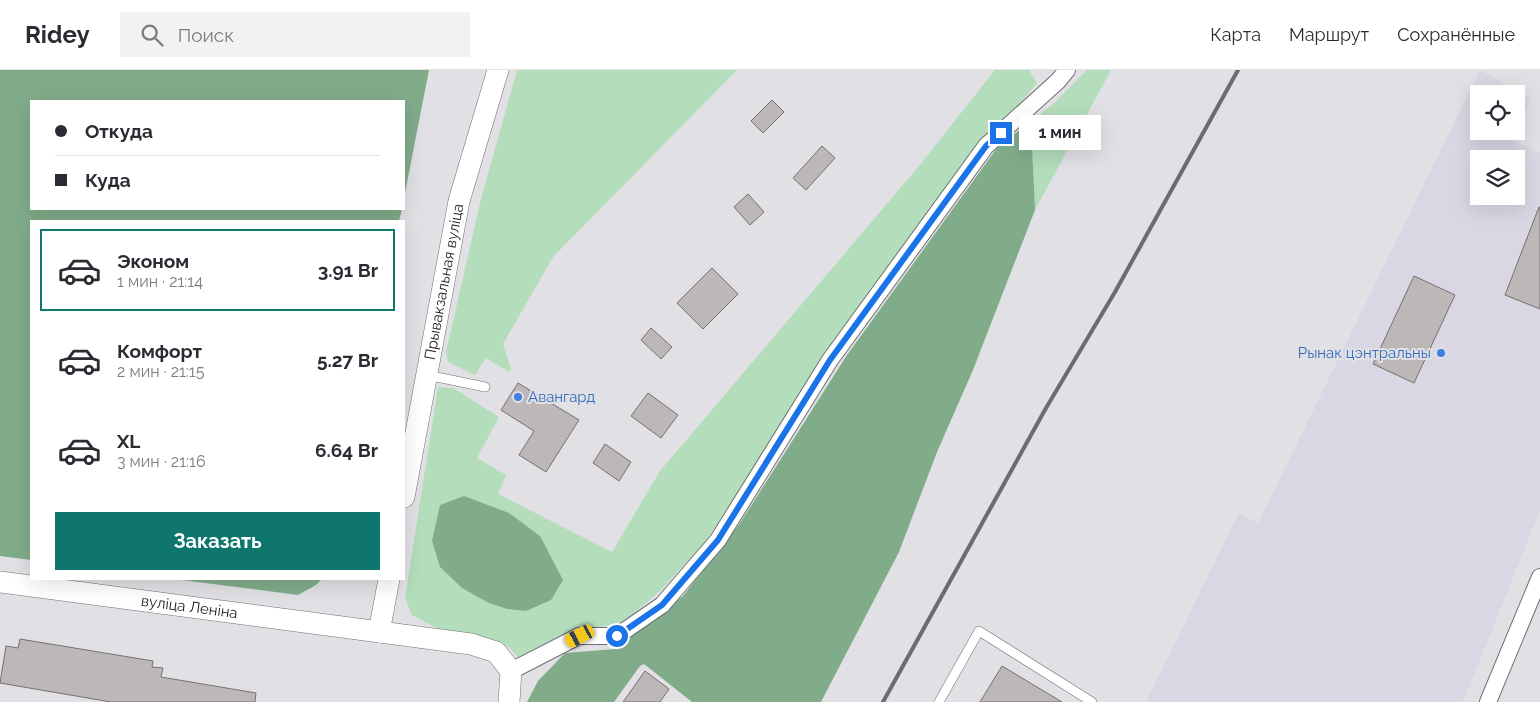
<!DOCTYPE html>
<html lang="ru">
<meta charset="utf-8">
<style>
:root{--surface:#fff;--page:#f2f2f3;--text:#2b2b33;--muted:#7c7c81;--line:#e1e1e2;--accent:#0f766e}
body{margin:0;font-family:Raleway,sans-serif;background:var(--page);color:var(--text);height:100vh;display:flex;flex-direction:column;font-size:19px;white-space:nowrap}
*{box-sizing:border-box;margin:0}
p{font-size:16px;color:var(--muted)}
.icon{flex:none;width:28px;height:28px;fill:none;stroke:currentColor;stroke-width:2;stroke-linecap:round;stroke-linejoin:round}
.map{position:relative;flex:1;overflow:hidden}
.panel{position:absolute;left:30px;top:150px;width:375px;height:360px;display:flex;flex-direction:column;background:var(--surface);border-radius:0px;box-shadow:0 5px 20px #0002}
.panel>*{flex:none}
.guide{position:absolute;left:30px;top:30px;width:375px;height:110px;border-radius:0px;box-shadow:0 5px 20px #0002;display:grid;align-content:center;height:110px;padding:0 25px;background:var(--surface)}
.tools{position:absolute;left:1470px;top:15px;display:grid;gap:10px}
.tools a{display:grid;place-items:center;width:55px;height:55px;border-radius:0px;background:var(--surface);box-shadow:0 5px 20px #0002;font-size:25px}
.end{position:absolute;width:22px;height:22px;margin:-11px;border:6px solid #1a73e8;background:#fff;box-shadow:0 0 0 2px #fff}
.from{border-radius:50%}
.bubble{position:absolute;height:35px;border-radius:0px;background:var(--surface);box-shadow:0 5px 20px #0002;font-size:16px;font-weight:700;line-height:35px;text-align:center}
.car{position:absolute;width:15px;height:30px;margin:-15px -8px;border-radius:6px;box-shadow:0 0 4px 1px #0007;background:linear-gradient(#f5c518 24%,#345 0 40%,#f5c518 0 76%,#345 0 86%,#f5c518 0)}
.guide b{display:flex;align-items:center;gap:18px;height:48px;font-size:19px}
.guide b+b{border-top:1px solid var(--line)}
.guide i{width:12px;height:12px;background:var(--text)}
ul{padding:9px 0 0;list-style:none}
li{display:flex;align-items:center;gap:15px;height:82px;margin:0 10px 8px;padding:0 15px;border:2px solid transparent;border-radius:0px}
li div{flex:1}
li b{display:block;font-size:19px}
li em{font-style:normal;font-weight:700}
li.on{border-color:var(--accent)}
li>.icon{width:45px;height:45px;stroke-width:1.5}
.action{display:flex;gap:10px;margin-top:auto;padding:10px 25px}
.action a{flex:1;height:58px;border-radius:0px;background:var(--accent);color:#fff;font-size:20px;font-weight:700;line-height:58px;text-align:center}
header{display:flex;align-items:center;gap:30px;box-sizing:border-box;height:70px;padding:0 25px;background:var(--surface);border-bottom:1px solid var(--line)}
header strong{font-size:24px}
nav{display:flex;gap:28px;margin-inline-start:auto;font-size:18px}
.search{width:350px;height:45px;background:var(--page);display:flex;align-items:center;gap:12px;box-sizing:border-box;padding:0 18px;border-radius:0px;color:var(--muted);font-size:19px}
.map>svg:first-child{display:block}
.built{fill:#d8d7e3;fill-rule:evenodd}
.green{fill:#b3ddbb}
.forest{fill:#81ac8a}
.building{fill:#bdb8b7;stroke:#75706f}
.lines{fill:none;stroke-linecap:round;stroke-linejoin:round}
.service-casing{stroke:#6f6f73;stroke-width:10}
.minor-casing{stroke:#6f6f73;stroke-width:18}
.tertiary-casing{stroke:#6f6f73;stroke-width:22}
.service{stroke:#fff;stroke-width:9}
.minor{stroke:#fff;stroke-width:16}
.tertiary{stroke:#fff;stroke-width:21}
.rail{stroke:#6c6c6f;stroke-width:4}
.route{stroke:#1a73e8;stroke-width:6}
.shop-dot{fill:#3f7fe0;stroke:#e1e1e5;stroke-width:2}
.labels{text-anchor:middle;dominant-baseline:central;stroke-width:4;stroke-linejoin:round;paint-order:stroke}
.street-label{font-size:15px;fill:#1e1e20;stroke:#e1e1e5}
.shop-label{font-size:15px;fill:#366cbe;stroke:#e1e1e5;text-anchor:end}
</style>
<header>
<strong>Ridey</strong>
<div class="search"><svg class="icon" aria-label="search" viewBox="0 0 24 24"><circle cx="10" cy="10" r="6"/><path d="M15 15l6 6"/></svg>Поиск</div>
<nav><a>Карта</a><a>Маршрут</a><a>Сохранённые</a></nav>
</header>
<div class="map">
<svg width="1540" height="632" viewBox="0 0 1540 632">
<rect width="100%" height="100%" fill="#e1e1e5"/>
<path class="built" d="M1480,0l51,29 -15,31v-36h-37v37h37l-4,9 28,13v357l-77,192h-317l93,-189 19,10zM1479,89h37v37h-37z"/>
<g class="green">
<polygon points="517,0 737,0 553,187 503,274 511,299 509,302 486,288 475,305 448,292 446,282 481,129"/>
<polygon points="995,0 1029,0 1037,13 890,192 705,472 660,521 622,553 573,561 535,582 518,588 509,577 480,566 440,560 412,545 405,528 438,317 453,318 499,347 477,388 506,405 498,424 612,482 660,401 919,96"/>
<polygon points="1087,0 1111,0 1035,140 1032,75 1022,58 1051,36"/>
</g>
<g class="forest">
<polygon points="0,0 429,0 404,128 404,31 31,31 31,139 402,139 399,151 31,151 31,490 0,486"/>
<polygon points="1022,58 1032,75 1035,140 973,300 937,382 899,482 821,632 692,632 644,594 640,596 614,632 527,632 538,611 565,583 615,579 683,526 740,453 847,285 997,78"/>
<polygon points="464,426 509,443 540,466 563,510 551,530 526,541 507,539 489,533 462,518 440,497 432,471 440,435"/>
<polygon points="174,509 322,509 316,515 298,525"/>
</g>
<g class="building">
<polygon points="772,30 784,42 763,63 751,51"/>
<polygon points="822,76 835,88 806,120 793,108"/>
<polygon points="748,124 764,142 750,155 734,137"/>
<polygon points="1539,137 1540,137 1540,239 1505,225"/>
<polygon points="712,198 738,224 703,259 677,233"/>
<polygon points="1414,206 1455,225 1414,313 1373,294"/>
<polygon points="651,258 672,277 661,289 641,270"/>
<polygon points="518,313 579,350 546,402 519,385 534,361 501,340"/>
<polygon points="648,323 678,345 661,368 631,346"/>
<polygon points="605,374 631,392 619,411 593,393"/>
<polygon points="20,569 153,591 152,597 163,598 161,607 256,623 255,632 111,632 0,613 6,576 18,578"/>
<polygon points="1002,596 1062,632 980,632"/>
<polygon points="645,601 669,619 660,632 623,632"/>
</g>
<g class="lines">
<g class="service-casing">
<g id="service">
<polyline points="427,305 485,317"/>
<polyline points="939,632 979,561 1092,632"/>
</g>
</g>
<g class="minor-casing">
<g id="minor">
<polyline points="511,601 579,566 617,566 662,535 718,470 830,290 986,76 1058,11 1067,0"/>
<polyline points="1488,632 1540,507"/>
</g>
</g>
<g class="tertiary-casing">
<g id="tertiary">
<path id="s1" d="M404,427l55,-296 39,-131"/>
<path id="s2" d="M0,512l471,62 25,8 15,19 -2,31"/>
<polyline points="379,562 389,509"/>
</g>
</g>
<use href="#service" class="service"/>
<use href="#minor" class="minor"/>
<use href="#tertiary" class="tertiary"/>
<polyline class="rail" points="883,632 1046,338 1115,222 1238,0"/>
</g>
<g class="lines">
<polyline class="route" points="617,566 662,535 718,470 830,290 986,76 1001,63"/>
</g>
<g class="shop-dot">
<circle cx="1441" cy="283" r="5"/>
<circle cx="518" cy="327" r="5"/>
</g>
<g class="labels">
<g class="street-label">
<text stroke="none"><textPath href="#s1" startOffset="219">Прывакзальная вуліца</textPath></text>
<text stroke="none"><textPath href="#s2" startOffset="191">вуліца Леніна</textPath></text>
</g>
<g class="shop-label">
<text x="1431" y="283">Рынак цэнтральны</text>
<text x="528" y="327" text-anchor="start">Авангард</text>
</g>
</g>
</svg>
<div class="tools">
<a><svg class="icon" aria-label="locate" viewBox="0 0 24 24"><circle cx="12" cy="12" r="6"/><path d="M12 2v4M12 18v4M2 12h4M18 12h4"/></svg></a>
<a><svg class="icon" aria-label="layers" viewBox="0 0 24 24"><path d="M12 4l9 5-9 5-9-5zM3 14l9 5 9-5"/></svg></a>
</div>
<i class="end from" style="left:617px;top:566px"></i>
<i class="end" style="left:1001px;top:63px"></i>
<div class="bubble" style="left:1019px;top:45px;width:82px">1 мин</div>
<i class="car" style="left:580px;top:566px;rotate:243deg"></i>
<div class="guide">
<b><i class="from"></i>Откуда</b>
<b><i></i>Куда</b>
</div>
<section class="panel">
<ul>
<li class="on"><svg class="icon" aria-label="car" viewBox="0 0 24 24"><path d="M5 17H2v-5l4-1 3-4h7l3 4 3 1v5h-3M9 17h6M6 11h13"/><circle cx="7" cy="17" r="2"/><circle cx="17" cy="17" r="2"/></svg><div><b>Эконом</b><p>1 мин · 21:14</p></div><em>3.91 Br</em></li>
<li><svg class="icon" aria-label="car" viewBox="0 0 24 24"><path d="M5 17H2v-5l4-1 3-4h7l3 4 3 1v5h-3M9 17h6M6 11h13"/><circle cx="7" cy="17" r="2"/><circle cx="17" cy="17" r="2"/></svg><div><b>Комфорт</b><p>2 мин · 21:15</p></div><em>5.27 Br</em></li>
<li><svg class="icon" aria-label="car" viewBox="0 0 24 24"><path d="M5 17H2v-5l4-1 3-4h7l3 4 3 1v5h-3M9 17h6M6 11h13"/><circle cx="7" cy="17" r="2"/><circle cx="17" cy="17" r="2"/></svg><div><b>XL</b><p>3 мин · 21:16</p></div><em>6.64 Br</em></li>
</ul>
<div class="action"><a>Заказать</a></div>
</section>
</div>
